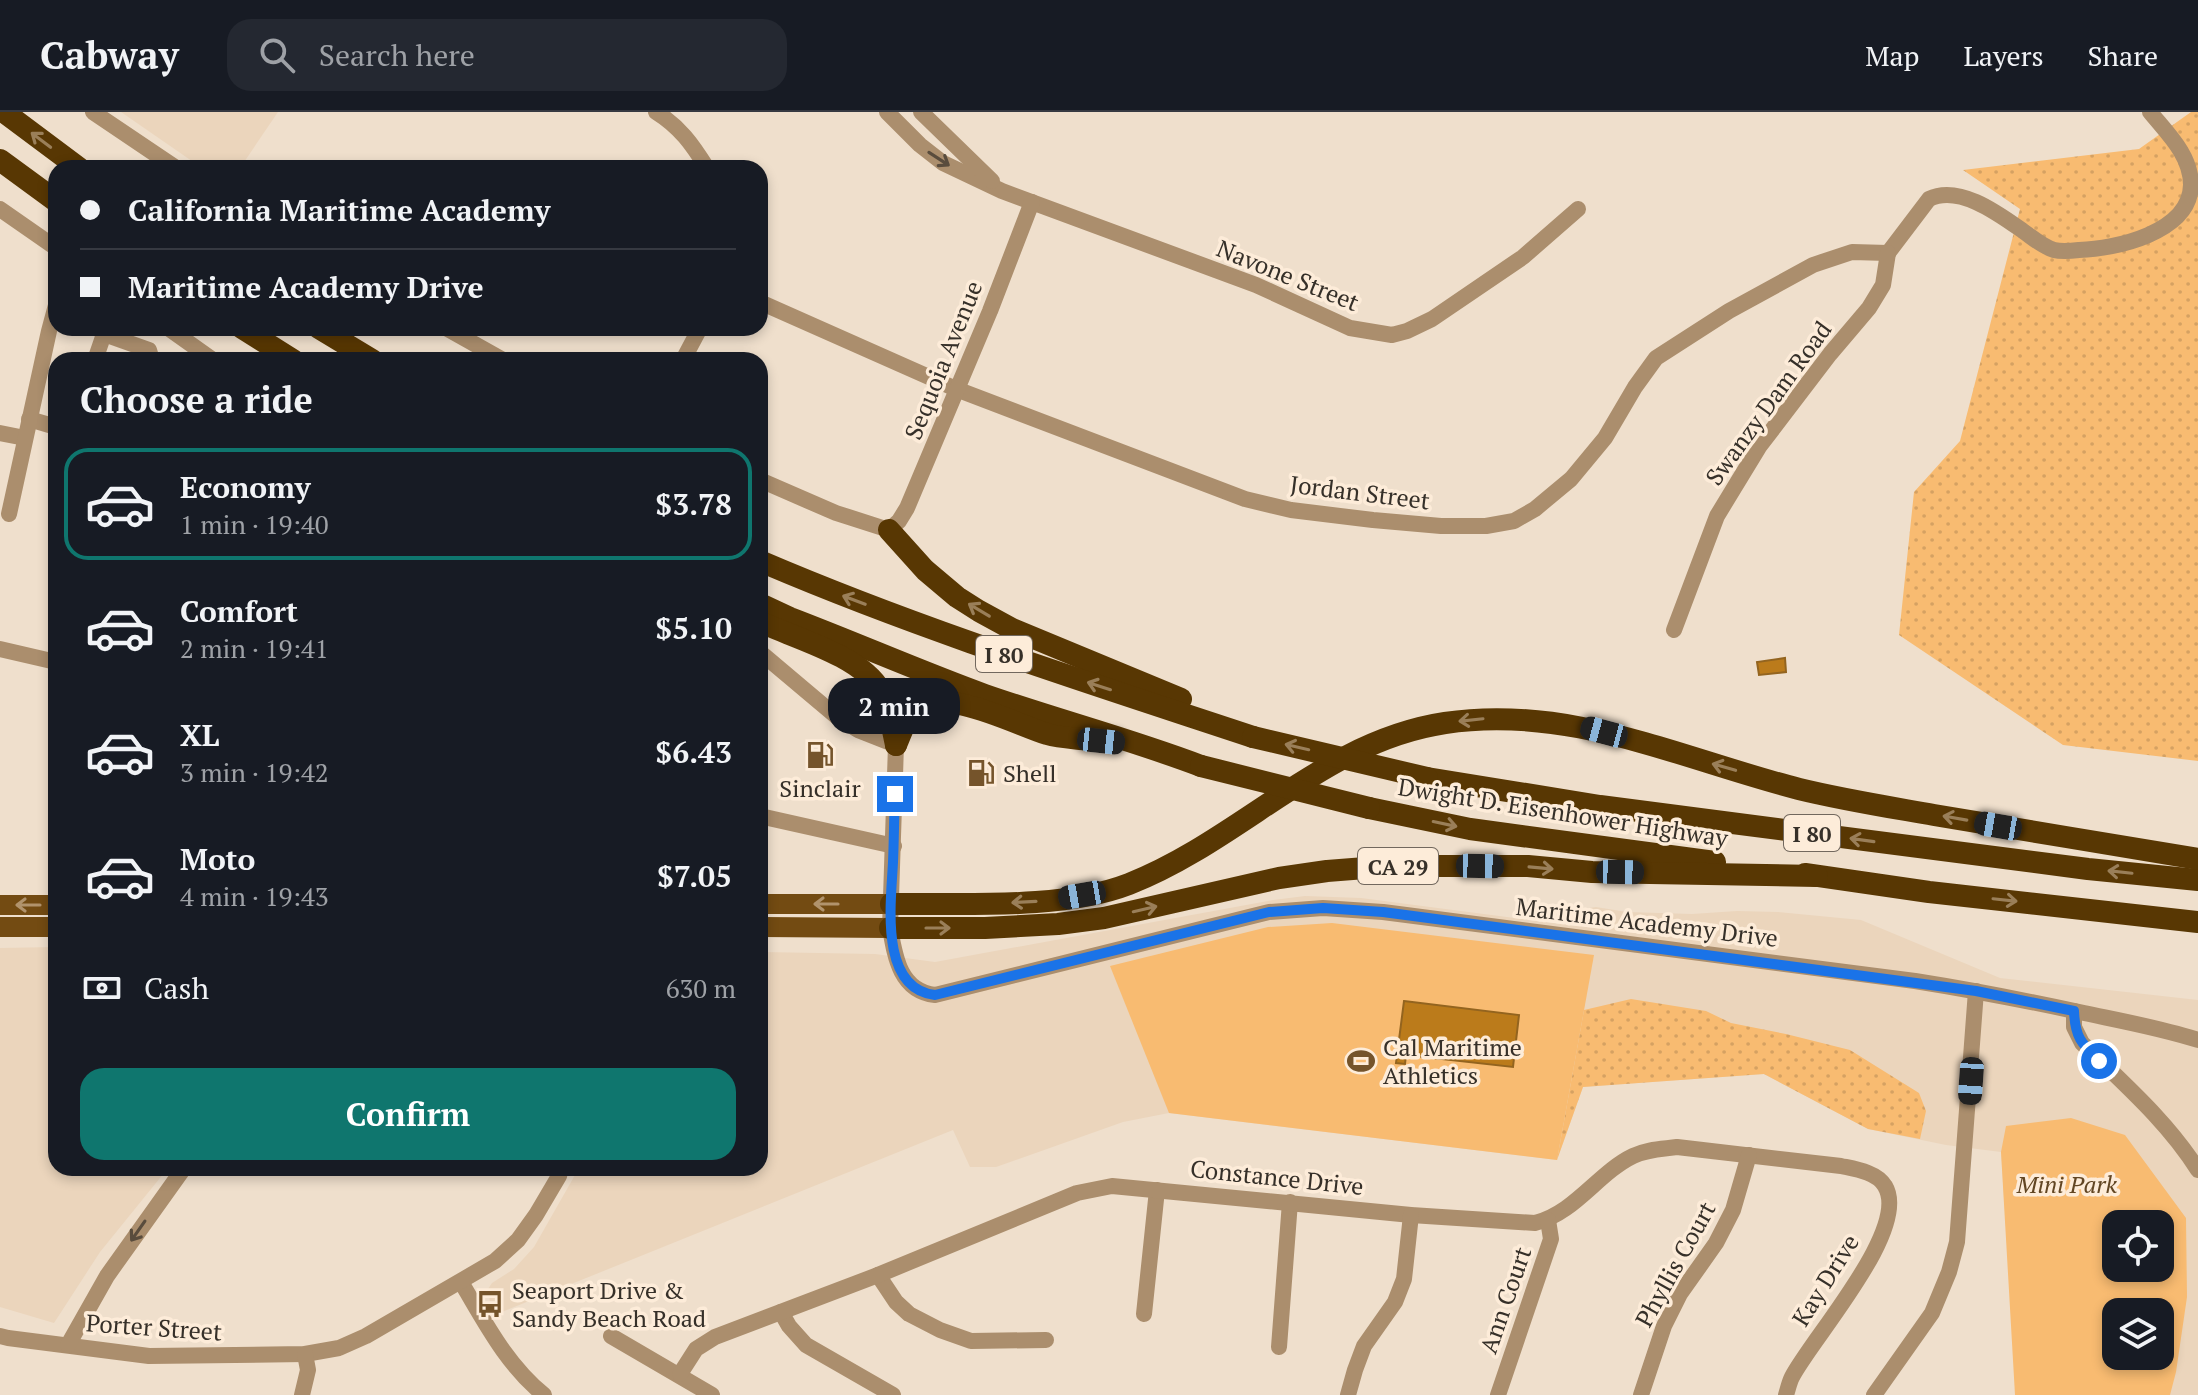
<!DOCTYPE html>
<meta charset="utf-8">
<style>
:root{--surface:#171b24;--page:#242831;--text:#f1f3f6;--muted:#9ea1a6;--line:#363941;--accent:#0f766e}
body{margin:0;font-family:"PT Serif",serif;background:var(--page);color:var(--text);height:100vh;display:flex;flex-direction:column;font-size:30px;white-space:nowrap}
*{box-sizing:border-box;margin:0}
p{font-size:26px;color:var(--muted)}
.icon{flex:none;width:44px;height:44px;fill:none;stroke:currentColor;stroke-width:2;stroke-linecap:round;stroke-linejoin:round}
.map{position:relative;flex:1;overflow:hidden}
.panel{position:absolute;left:48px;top:240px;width:720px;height:824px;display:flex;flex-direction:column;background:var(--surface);border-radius:24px;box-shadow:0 4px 12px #0003}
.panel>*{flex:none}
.hud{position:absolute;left:48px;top:48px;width:720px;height:176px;border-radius:24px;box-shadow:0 4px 12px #0003;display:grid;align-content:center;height:176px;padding:0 32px;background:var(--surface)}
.fabs{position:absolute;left:2102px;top:1098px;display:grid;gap:16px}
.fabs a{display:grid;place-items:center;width:72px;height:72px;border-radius:16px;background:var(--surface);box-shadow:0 4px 12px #0003;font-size:40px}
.end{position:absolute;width:36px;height:36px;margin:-18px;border:10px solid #1a73e8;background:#fff;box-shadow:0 0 0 4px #fff}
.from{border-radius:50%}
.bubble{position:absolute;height:56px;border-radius:24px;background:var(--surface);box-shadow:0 4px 12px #0003;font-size:26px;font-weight:700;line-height:56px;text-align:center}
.car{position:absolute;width:24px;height:48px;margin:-24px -12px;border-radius:10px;box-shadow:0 0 6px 2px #0007;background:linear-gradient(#222 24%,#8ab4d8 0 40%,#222 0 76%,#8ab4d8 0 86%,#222 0)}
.hud b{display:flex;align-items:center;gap:28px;height:76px;font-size:30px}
.hud b+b{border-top:2px solid var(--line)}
.hud i{width:20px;height:20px;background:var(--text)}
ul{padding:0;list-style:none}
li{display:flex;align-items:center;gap:24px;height:112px;margin:0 16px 12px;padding:0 16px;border:4px solid transparent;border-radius:24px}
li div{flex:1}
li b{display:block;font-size:30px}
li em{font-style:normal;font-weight:700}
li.active{border-color:var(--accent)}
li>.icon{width:72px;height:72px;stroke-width:1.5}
h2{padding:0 32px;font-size:36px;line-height:96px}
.pay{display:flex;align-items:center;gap:20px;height:88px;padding:0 32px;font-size:30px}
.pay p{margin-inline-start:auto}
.action{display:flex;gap:16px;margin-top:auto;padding:16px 32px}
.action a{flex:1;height:92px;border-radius:24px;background:var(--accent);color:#fff;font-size:32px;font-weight:700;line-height:92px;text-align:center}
header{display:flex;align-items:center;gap:48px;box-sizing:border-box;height:112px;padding:0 40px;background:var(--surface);border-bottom:2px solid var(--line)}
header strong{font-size:38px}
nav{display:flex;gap:44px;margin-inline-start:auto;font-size:28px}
.search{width:560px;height:72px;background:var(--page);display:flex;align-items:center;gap:20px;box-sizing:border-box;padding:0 28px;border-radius:24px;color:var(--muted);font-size:30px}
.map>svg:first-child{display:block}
.built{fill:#ebd5bc;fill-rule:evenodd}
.grass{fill:url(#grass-dots)}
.park{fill:#f8bb71;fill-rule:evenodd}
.water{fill:#bb7b1b;stroke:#93641f;stroke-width:2}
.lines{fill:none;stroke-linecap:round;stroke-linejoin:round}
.minor{stroke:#ab8e6d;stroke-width:16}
.major{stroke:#734b12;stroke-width:20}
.highway{stroke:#583703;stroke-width:22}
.highway-bridge{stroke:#583703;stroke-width:22}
.oneway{stroke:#9a7f59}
.oneway2{stroke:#594c3d}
.oneway3{stroke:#b1936c}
.route{stroke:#1a73e8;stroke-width:10}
.labels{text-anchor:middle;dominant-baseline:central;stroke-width:7;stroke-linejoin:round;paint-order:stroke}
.shield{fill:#fdecd9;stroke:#72685e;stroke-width:2}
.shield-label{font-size:22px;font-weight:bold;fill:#363029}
.street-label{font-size:24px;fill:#363029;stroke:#fdecd9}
.poi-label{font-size:24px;fill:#363029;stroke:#fdecd9;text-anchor:start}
.park-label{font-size:24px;font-style:italic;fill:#624623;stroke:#fdecd9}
</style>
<header>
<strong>Cabway</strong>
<div class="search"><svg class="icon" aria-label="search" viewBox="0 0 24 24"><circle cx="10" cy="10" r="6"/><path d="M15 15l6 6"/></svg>Search here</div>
<nav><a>Map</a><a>Layers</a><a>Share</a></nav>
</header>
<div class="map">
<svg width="2198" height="1283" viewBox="0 0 2198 1283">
<defs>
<pattern id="grass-dots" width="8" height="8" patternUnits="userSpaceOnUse" patternTransform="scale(2)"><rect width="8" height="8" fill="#f8bb71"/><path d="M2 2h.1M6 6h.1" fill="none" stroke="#d5a162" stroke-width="1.8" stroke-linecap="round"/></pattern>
</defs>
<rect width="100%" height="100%" fill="#efdfcc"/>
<g class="built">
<polygon points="121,0 278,0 240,56 202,56"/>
<path d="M1305,784l56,2 215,28 -2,-6 3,-6 5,-5 14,-2 31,5 65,2 45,-3 41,1 83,8 139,58 198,22v395h-181l-16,-243 -55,-7 -78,-16 -104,-55 -181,13 -26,73 -388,-47 -46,9 -127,45h-26l-17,-37 -456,184 -7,-12 -2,-13 4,-6 22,-14 20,-22 45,-79h181v-216l115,2 60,8 338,-62zM2116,1112h44v44h-44zM2116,1200h44v44h-44z"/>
<polygon points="56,835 56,1056 168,1056 100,1140 54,1211 0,1195 0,836"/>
</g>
<g class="grass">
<polygon points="2191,0 2198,0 2198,649 2063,633 1899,523 1914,380 1960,329 2020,97 1963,58 2139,37"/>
<polygon points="1631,887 1706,899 1731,911 1786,922 1850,938 1919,981 1926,999 1920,1027 1868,1017 1764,962 1583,975 1557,1048 1584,898"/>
</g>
<g class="park">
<polygon points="1332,811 1594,843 1557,1048 1169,1001 1110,854 1268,815"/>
<path d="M2071,1006l54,17 61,83 1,79 -11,75 -6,23h-155l-14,-243 5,-26zM2116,1112h44v44h-44zM2116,1200h44v44h-44z"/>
</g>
<g class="water">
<polygon points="1785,546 1786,560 1759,563 1757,550"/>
<polygon points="1404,889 1519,903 1513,955 1406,943 1405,952 1396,951"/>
</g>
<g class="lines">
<g class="minor">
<polyline points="93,0 176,56"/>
<path d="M656,0c24,15 36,32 51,56"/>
<polyline points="887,0 920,33 943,51 1002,79 1256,173 1350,216 1392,223 1407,219 1432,207 1523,145 1578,97"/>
<polyline points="921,0 992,69"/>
<polyline points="0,97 56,136"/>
<path d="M1888,141l41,-54c30,-15 70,15 94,32 10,7 20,16 31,19 8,2 17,1 25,0 36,-1 111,-17 112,-65 0,-30 -24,-52 -41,-73"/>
<polyline points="760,190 956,277 1245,387 1291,398 1373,408 1441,414 1486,414 1514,409 1535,397 1571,367 1605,326 1635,275 1656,246 1729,199 1813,153 1852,140 1888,141"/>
<polyline points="98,216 104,222 149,238 152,248"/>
<polyline points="168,216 213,248"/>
<polyline points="446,216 503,248"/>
<polyline points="95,248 104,222"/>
<polyline points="683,248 700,216"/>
<polyline points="29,307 56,315"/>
<polyline points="0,321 25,326"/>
<polyline points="760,368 836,401 889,418 899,409 907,396 990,199 1032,90"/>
<polyline points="9,402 49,219 56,193"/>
<polyline points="1674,518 1717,404 1759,335 1830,242 1869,196 1883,173 1888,141"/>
<polyline points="0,537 56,550"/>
<path d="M760,540l77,65 21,13 38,15 -6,183c5,29 10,63 45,67l334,-83 54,-4 60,4 532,69c57,9 113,20 169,32 38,8 77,15 114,27"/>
<polyline points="760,704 894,734"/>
<path d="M2074,899v16l8,16c41,40 85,78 116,127"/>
<polyline points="878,1163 896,1190 909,1202 940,1218 971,1229 1046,1228"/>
<path d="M461,1170c24,40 45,82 83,113"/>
<polyline points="781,1200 789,1214 806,1233 893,1283"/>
<polyline points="1144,1202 1157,1078"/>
<polyline points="0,1224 8,1226 149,1244 305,1242 339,1236 366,1224 495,1149 518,1128 536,1103 559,1064 561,1056"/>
<polyline points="611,1224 712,1283"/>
<polyline points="68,1233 107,1164 184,1056"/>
<polyline points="1279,1235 1290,1090"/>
<path d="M680,1262l16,-25 19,-12 163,-62 199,-82 35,-7 299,29 124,8c40,-10 63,-50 98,-67 14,-7 30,-7 44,-9l164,19c14,3 36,6 44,20 26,43 -73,152 -93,191 -3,6 -4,12 -6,18"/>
<polyline points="302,1283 308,1258 305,1242"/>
<polyline points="1348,1283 1355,1258 1364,1234 1395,1190 1404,1167 1411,1103"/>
<polyline points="1498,1283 1551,1127 1548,1108"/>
<polyline points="1641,1283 1664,1214 1680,1182 1716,1131 1733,1098 1749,1043"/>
<polyline points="1874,1283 1932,1201 1949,1160 1957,1130 1976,879"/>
</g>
<g class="major">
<polyline points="760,792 891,792"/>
<polyline points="0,793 56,793"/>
<polyline points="0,815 56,815"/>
<polyline points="760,815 890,816"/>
</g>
<g class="highway">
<polyline points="4,0 79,56"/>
<polyline points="0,48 56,89"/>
<polyline points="242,216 293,248"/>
<polyline points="319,216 372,248"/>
<polyline points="889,418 925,458 957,485 979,499 1012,517 1181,587"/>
<path d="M760,449c161,69 327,121 493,176"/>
<path d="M760,492l30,14c66,25 129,53 195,77 72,25 145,44 216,71"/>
<path d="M760,510c35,16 101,34 120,68 9,16 12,37 16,55"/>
<path d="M896,633c6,-13 10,-30 22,-37 30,-20 97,16 129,26 14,4 29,4 43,6"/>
<polyline points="1427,666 1600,694 2088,757 2198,768"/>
<polyline points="1369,696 1470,717 1715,750"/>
<polyline points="1805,762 1929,780 2198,810"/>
<path d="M891,792c72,-1 171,6 238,-20 112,-44 195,-143 316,-161 124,-19 237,36 354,66 45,11 90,18 135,26 88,15 176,29 264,44"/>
<polyline points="890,816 985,816 1058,812 1104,806 1279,766 1327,759 1391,754 1528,754 1592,760 1817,764"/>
</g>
<g class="highway-bridge">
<polyline points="1253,625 1427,666"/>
<polyline points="1201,654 1369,696"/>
</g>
</g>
<defs><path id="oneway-shaft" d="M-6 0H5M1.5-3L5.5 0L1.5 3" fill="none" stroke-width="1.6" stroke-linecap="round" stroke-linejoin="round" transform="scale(2)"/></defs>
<g class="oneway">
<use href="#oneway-shaft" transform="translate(41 28) rotate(-143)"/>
<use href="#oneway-shaft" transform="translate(854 488) rotate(-159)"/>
<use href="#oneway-shaft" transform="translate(979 498) rotate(-149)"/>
<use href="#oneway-shaft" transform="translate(1099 574) rotate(-162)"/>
<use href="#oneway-shaft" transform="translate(1471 608) rotate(174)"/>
<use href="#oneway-shaft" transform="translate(1297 635) rotate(-167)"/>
<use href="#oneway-shaft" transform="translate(1724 655) rotate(-164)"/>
<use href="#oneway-shaft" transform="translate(1955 706) rotate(-170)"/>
<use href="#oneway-shaft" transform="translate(1445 712) rotate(12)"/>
<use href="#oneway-shaft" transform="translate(1862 728) rotate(-172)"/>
<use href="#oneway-shaft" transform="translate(1541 756) rotate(5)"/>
<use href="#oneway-shaft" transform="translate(2120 760) rotate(-174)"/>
<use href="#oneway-shaft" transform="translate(2005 788) rotate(6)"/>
<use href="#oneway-shaft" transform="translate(1024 790) rotate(177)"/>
<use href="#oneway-shaft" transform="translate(1145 797) rotate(-13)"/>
<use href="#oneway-shaft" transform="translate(938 816)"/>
</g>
<g class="oneway2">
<use href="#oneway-shaft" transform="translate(939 47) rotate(33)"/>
<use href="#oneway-shaft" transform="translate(138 1119) rotate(125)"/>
</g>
<g class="oneway3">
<use href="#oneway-shaft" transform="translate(826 792) rotate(-180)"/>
<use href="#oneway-shaft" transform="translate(28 793) rotate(180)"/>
</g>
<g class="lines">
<path class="route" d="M895,682c-1,23 -1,46 -2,68 -2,41 -14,126 42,133l334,-83 54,-4 60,4 593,79 98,20c1,26 7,32 25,50"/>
</g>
<defs>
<g id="fuel-bare" transform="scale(2.16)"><path d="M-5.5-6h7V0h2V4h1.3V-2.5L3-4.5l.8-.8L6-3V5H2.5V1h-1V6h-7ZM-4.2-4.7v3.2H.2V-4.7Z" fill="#75542b" stroke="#fdecd9" stroke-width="2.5" paint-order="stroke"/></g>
<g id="stadium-bare" transform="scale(2.16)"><path d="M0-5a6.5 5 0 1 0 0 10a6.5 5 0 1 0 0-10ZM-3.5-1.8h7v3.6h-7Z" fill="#75542b" stroke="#fdecd9" stroke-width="2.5" paint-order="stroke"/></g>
<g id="bus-bare" transform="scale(2.16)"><path d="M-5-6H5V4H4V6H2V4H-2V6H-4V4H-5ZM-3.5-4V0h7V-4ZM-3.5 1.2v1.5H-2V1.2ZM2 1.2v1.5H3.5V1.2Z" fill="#75542b" stroke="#fdecd9" stroke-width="2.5" paint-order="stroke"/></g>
</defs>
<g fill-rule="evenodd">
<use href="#fuel-bare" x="820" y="643"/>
<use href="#fuel-bare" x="981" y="661"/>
<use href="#stadium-bare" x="1361" y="949"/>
<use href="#bus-bare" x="490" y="1192"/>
</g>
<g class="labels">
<g class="shield">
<rect x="976" y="524" width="56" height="36" rx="6"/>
<rect x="1784" y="703" width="56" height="36" rx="6"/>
<rect x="1358" y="736" width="80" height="36" rx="6"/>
</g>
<g class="shield-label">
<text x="1004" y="542">I 80</text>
<text x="1812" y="721">I 80</text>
<text x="1398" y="754">CA 29</text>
</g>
<g class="street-label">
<text transform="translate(1288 163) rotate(22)">Navone Street</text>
<text transform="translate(943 248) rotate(-68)">Sequoia Avenue</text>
<text transform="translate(1768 291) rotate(-54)">Swanzy Dam Road</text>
<text transform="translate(1360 380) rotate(7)">Jordan Street</text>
<text transform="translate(1563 700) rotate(9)">Dwight D. Eisenhower Highway</text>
<text transform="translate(1647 810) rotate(7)">Maritime Academy Drive</text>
<text transform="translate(1277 1065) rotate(6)">Constance Drive</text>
<text transform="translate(1675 1152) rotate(-61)">Phyllis Court</text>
<text transform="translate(1825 1168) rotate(-58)">Kay Drive</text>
<text transform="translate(1505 1188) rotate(-71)">Ann Court</text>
<text transform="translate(154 1215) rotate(4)">Porter Street</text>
</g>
<g class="poi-label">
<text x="1003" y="661">Shell</text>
<text x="820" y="676" text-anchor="middle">Sinclair</text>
<text x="1383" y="935">Cal Maritime<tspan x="1383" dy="28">Athletics</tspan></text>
<text x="512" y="1178">Seaport Drive &amp;<tspan x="512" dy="28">Sandy Beach Road</tspan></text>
</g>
<g class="park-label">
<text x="2067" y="1072">Mini Park</text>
</g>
</g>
</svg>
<div class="fabs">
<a><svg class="icon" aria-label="locate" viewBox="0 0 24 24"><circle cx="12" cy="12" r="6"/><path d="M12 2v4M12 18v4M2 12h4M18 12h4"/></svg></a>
<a><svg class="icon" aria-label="layers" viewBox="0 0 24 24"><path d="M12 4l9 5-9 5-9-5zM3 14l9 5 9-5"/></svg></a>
</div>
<i class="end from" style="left:2099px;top:949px"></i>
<i class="end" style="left:895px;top:682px"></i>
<div class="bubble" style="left:828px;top:566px;width:132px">2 min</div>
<i class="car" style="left:1604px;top:620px;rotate:285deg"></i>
<i class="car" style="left:1101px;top:629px;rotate:96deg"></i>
<i class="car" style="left:1998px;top:714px;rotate:280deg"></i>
<i class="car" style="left:1480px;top:754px;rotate:91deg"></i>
<i class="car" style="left:1620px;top:760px;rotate:91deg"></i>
<i class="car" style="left:1082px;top:783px;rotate:260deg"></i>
<i class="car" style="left:1971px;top:969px;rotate:184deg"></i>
<div class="hud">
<b><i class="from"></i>California Maritime Academy</b>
<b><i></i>Maritime Academy Drive</b>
</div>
<section class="panel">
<h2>Choose a ride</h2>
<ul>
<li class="active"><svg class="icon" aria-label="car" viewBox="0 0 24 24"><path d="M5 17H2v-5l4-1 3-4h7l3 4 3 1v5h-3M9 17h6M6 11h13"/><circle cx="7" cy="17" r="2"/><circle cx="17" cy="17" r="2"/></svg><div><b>Economy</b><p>1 min · 19:40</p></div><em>$3.78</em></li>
<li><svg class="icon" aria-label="car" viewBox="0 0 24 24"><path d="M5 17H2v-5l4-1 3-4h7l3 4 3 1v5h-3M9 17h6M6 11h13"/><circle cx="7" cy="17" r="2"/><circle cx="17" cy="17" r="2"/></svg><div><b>Comfort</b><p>2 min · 19:41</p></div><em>$5.10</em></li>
<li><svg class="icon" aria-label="car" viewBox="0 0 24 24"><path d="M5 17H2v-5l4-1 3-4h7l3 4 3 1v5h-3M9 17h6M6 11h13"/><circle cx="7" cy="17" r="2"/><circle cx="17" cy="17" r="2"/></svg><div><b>XL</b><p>3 min · 19:42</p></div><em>$6.43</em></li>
<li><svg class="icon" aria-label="car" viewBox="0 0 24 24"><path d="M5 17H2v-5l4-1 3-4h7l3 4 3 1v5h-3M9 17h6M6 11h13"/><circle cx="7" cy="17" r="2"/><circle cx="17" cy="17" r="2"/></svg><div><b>Moto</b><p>4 min · 19:43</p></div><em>$7.05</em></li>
</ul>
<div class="pay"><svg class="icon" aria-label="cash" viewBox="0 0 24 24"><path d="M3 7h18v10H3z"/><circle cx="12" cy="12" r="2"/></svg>Cash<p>630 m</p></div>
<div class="action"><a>Confirm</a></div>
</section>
</div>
